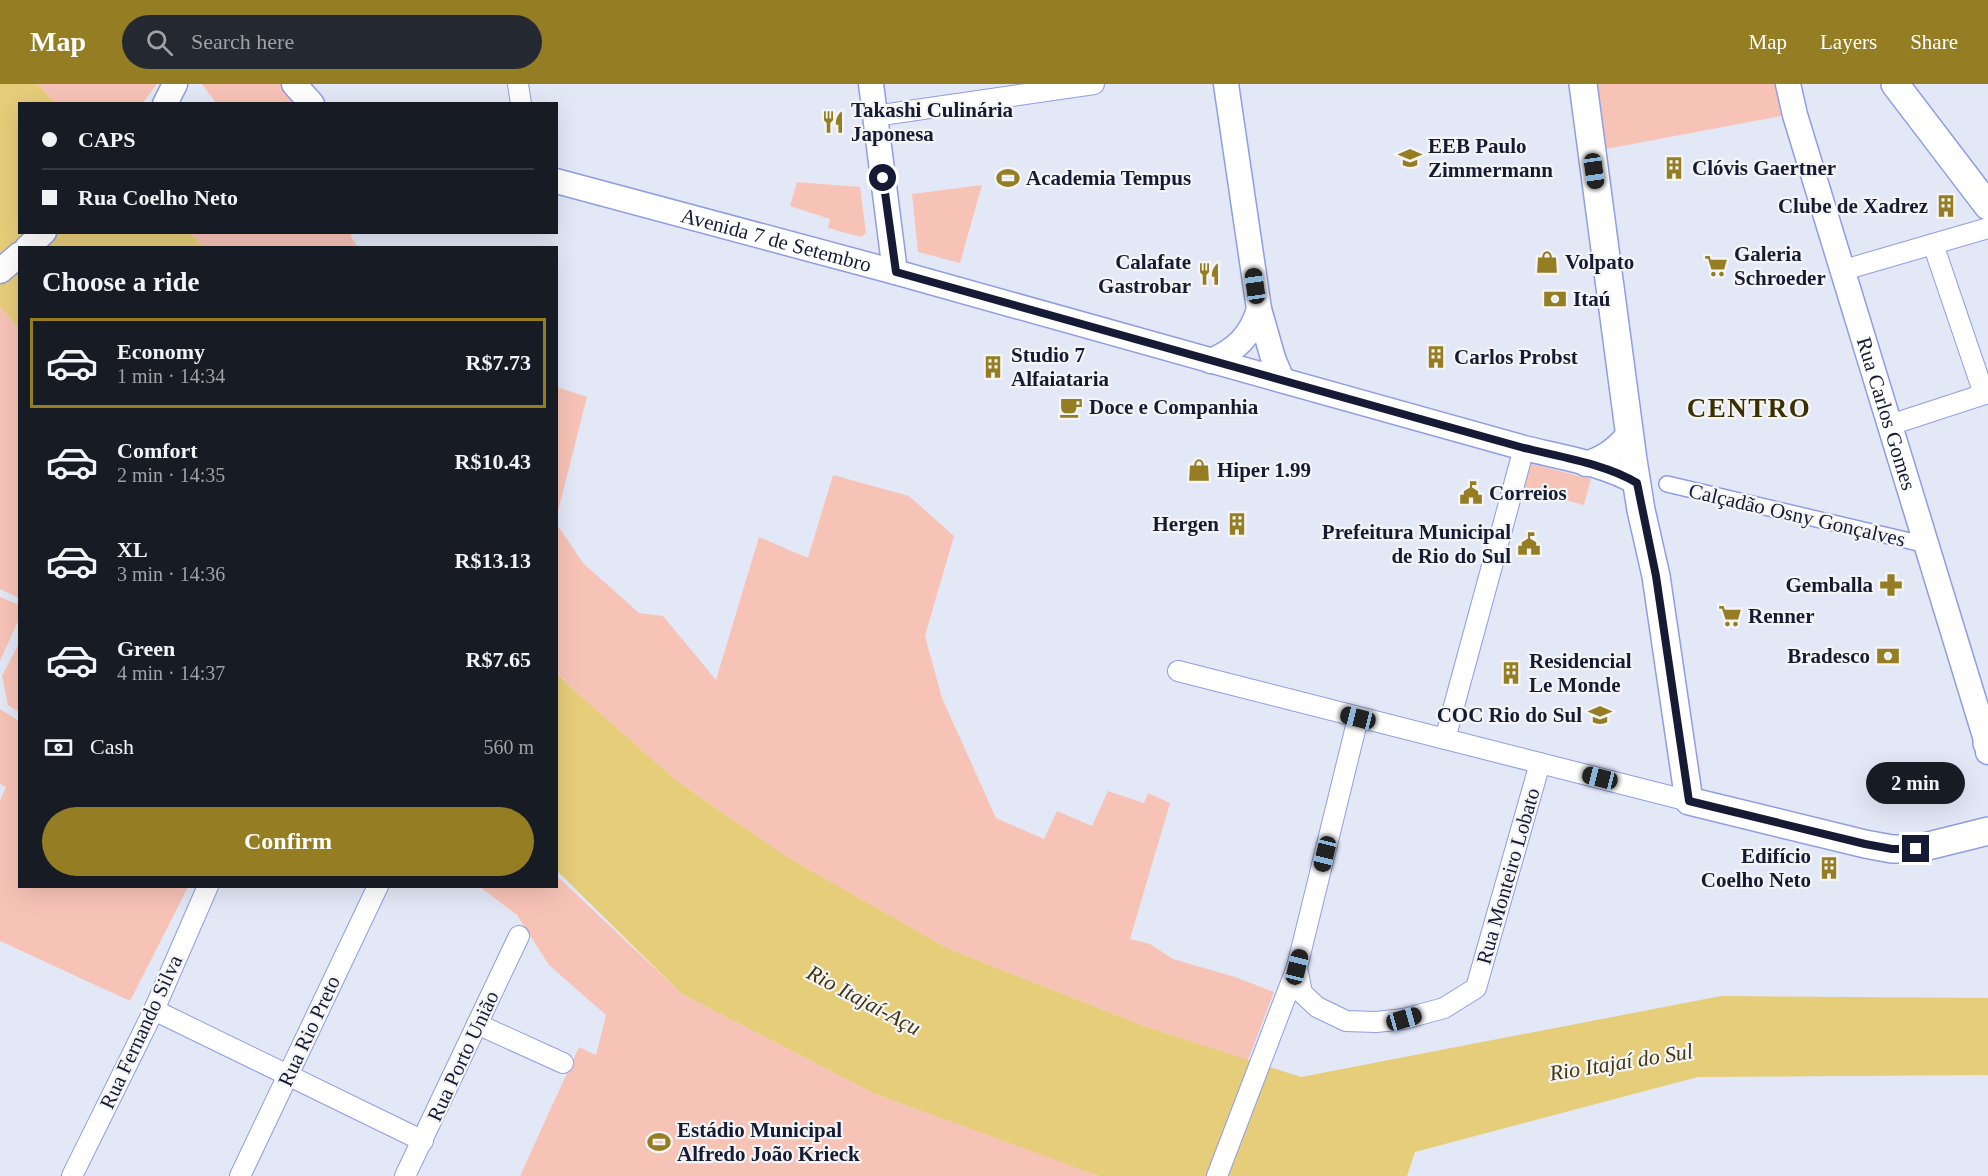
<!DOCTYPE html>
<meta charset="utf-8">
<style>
:root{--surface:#171b24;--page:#242831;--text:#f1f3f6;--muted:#9ea1a6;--line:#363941;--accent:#957d24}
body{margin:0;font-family:"Times New Roman",serif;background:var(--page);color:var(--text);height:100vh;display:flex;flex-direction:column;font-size:22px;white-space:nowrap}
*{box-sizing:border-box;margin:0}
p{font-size:20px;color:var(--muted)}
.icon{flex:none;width:33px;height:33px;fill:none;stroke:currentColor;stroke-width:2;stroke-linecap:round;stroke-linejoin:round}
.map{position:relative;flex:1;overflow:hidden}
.sheet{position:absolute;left:18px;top:162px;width:540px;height:642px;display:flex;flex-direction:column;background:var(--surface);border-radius:0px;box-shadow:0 6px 24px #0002}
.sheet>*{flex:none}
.top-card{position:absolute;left:18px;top:18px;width:540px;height:132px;border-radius:0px;box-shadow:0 6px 24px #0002;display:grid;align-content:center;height:132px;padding:0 24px;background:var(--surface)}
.end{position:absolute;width:27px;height:27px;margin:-14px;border:8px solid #151a35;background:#fff;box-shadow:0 0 0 3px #fff}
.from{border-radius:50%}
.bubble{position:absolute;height:42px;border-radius:21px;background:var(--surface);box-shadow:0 6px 24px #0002;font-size:20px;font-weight:700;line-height:42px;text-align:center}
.car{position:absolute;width:18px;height:36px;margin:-18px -9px;border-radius:8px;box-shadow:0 0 4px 2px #0007;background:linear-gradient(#222 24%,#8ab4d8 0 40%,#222 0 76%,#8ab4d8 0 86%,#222 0)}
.top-card b{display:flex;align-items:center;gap:21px;height:57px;font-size:22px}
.top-card b+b{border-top:2px solid var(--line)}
.top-card i{width:15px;height:15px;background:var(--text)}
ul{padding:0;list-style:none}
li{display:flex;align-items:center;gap:18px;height:90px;margin:0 12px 9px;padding:0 12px;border:3px solid transparent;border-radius:0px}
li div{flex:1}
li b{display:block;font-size:22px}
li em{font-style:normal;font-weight:700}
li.current{border-color:var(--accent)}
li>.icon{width:54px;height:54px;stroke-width:1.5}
h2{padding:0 24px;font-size:27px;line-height:72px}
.pay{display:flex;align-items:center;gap:15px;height:66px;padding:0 24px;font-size:22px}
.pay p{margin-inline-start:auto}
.action{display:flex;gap:12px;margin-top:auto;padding:12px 24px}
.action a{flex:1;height:69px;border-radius:36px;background:var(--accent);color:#fff;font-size:24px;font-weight:700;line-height:69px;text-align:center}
header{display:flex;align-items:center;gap:36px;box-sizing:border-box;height:84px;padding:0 30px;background:var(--accent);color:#fff}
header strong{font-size:28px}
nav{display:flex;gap:33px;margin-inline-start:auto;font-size:21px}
.search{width:420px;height:54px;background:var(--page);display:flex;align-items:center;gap:15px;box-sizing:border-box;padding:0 21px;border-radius:33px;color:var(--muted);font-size:22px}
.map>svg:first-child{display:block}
.green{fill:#f8c3b7}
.water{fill:#e6cd7a}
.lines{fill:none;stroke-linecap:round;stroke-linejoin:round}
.pedestrian-casing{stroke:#8d9ee4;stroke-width:18}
.minor-casing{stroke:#8d9ee4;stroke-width:22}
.tertiary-casing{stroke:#8d9ee4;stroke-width:27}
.secondary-casing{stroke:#8d9ee4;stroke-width:30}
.pedestrian{stroke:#fff;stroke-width:15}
.minor{stroke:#fff;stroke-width:20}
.tertiary{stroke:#fff;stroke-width:24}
.secondary{stroke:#fff;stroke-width:27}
.route{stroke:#151a35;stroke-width:8}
.labels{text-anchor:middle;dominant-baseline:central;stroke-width:4.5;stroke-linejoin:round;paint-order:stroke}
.poi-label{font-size:21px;font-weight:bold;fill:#151a35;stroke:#f5f5f5;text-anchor:start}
.street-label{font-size:21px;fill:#151a35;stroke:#f5f5f5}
.water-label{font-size:22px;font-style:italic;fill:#403611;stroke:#f5f5f5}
.district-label{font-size:27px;font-weight:bold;letter-spacing:1.5px;fill:#3a2f03;stroke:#f5f5f5}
</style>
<header>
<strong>Map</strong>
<div class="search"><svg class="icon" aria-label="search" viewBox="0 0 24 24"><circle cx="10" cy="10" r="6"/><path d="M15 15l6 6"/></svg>Search here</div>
<nav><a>Map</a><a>Layers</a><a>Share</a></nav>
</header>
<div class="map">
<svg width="1988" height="1092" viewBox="0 0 1988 1092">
<rect width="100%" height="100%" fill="#e3e8f7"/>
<g class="green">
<polygon points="37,0 157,0 142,20 56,19"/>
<polygon points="202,0 282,0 291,11 303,19 216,19"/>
<polygon points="1597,0 1776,0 1786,31 1606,65"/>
<polygon points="797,98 860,103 866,149 861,153 828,144 830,135 790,122"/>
<polygon points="982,101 960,179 918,168 912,110"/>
<polygon points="189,149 352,149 351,153 358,163 205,163"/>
<polygon points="0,223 19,244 19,514 0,505"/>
<polygon points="557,303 587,313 557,431 556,303"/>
<polygon points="1524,378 1591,395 1584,421 1517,403"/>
<polygon points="833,391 909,412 954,452 925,552 942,614 996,734 1044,755 1057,727 1092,742 1108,707 1144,719 1148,709 1170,719 1130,855 1150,860 1173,875 1235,893 1274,908 1248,976 1147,943 949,865 784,771 677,697 575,607 557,588 556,439 583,479 639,529 663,532 716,596 759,453 808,474"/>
<polygon points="0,513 20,521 19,535 0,577"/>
<polygon points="19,559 20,628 19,628 8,621 2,592"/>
<polygon points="0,625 19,637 20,802 188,803 130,917 0,857 0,717 6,703 0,700"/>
<polygon points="557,792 682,910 875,1010 1076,1083 1098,1092 520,1092 579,963 596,971 606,931 549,881 517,831 480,803 556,802"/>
</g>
<g class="water">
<polygon points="0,0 37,0 56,19 20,20 20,148 189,149 205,163 20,164 19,244 0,223"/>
<polygon points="556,588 575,607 677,697 784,771 949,865 1147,943 1301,993 1721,912 1988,914 1988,991 1698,993 1415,1068 1407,1092 1099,1092 875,1010 682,910 557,787"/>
</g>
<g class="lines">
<g class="pedestrian-casing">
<polyline id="pedestrian" points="1667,400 1927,461"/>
</g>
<g class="minor-casing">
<g id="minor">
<polyline points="518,0 521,20"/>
<polyline points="875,32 1094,0"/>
<polyline points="1933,160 1984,310"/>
<polyline points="1844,186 1988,144"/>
<polyline points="1890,341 1988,309"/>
<polyline points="1178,587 1689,717"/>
<polyline points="1445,655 1524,364"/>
<polyline points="1297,883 1302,909 1317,923 1346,937 1376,938 1404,935 1444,924 1476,904 1540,679"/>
<polyline points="154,926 423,1057"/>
<polyline points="477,940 563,979"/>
<polyline points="72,1092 154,926 208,802"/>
<polyline points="240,1092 378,802"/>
<polyline points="405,1092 519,852"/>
<polyline points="1217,1092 1297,883 1358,634"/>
</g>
</g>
<g class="tertiary-casing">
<g id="tertiary">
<polyline points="294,0 312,20"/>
<polyline points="871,0 895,188"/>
<polyline points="1226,0 1259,225 1273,274 1282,296"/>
<path id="s1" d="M1788,0l7,31 192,628 1,9"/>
<polyline points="165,20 175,0"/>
<path id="s2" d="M556,97l339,91 629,176c36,9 82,16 113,35"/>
<polyline points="27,164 44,148"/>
<polyline points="0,187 20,170"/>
<path d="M1211,277c25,-11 40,-25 48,-52"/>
<path d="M1586,380c19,-6 31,-15 43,-30"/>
</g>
</g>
<g class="secondary-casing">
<g id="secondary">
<polyline points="1583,0 1633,376 1641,426 1656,492 1689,717 1865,760 1892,765 1916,765 1988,747"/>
<polyline points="1895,0 1988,122"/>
<polyline points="1987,659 1988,659"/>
</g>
</g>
<use href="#pedestrian" class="pedestrian"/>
<use href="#minor" class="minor"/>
<use href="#tertiary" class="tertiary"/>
<use href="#secondary" class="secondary"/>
</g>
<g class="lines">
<path class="route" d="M883,94l13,94 628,176c36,9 82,16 113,35l19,93 33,225 176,43 27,5h24"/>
</g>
<defs>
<g id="restaurant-bare" transform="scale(1.8)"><path d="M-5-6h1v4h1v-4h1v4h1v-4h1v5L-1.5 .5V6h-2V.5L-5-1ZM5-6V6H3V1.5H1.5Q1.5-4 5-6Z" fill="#957d24" stroke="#f5f5f5" stroke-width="2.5" paint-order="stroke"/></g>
<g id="school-bare" transform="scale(1.8)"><path d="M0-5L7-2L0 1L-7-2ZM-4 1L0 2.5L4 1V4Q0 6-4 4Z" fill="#957d24" stroke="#f5f5f5" stroke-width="2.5" paint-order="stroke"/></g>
<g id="building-bare" transform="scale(1.8)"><path d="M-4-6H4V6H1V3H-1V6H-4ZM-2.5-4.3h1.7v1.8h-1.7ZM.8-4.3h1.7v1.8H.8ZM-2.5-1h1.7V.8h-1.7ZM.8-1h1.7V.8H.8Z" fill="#957d24" stroke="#f5f5f5" stroke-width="2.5" paint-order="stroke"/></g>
<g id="stadium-bare" transform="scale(1.8)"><path d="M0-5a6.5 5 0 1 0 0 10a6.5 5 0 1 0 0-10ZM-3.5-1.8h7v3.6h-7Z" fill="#957d24" stroke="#f5f5f5" stroke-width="2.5" paint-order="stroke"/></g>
<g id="shop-bare" transform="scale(1.8)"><path d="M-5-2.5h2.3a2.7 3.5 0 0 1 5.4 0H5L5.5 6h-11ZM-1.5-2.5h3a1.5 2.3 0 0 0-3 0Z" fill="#957d24" stroke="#f5f5f5" stroke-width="2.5" paint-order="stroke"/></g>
<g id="supermarket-bare" transform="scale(1.8)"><path d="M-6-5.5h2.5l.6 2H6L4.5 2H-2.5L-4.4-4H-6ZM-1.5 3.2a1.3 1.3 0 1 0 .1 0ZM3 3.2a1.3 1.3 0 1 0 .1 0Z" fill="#957d24" stroke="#f5f5f5" stroke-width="2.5" paint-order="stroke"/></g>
<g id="bank-bare" transform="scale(1.8)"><path d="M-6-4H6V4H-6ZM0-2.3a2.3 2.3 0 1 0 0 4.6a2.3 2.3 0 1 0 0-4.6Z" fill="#957d24" stroke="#f5f5f5" stroke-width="2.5" paint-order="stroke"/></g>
<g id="cafe-bare" transform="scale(1.8)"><path d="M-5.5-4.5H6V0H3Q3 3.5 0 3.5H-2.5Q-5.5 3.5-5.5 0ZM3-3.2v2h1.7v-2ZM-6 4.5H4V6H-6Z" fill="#957d24" stroke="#f5f5f5" stroke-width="2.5" paint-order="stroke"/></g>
<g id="civic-bare" transform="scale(1.8)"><path d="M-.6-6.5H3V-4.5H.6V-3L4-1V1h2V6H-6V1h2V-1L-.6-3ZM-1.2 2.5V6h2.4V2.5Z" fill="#957d24" stroke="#f5f5f5" stroke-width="2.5" paint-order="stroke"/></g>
<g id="pharmacy-bare" transform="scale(1.8)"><path d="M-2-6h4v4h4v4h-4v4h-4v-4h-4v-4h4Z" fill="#957d24" stroke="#f5f5f5" stroke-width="2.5" paint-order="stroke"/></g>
</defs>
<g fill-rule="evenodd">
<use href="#restaurant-bare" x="833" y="38"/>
<use href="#school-bare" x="1410" y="74"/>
<use href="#building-bare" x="1674" y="84"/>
<use href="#stadium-bare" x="1008" y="94"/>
<use href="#building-bare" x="1946" y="122"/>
<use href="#shop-bare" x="1547" y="178"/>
<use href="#supermarket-bare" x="1716" y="182"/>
<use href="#restaurant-bare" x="1209" y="190"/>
<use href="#bank-bare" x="1555" y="215"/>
<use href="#building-bare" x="1436" y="273"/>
<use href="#building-bare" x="993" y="283"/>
<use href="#cafe-bare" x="1071" y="323"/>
<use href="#shop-bare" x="1199" y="386"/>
<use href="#civic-bare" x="1471" y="409"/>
<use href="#building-bare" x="1237" y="440"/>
<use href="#civic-bare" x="1529" y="460"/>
<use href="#pharmacy-bare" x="1891" y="501"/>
<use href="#supermarket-bare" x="1730" y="532"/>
<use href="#bank-bare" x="1888" y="572"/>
<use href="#building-bare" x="1511" y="589"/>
<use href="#school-bare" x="1600" y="631"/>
<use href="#building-bare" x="1829" y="784"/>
<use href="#stadium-bare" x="659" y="1058"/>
</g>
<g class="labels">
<g class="poi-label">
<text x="851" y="26">Takashi Culinária<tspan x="851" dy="24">Japonesa</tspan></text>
<text x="1428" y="62">EEB Paulo<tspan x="1428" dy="24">Zimmermann</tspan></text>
<text x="1692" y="84">Clóvis Gaertner</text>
<text x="1026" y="94">Academia Tempus</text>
<text x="1928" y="122" text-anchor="end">Clube de Xadrez</text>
<text x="1734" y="170">Galeria<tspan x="1734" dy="24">Schroeder</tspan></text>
<text x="1191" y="178" text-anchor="end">Calafate<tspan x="1191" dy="24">Gastrobar</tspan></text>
<text x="1565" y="178">Volpato</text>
<text x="1573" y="215">Itaú</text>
<text x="1011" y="271">Studio 7<tspan x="1011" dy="24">Alfaiataria</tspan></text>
<text x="1454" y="273">Carlos Probst</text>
<text x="1089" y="323">Doce e Companhia</text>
<text x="1217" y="386">Hiper 1.99</text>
<text x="1489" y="409">Correios</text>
<text x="1219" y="440" text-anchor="end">Hergen</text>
<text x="1511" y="448" text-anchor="end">Prefeitura Municipal<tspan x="1511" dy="24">de Rio do Sul</tspan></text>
<text x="1873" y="501" text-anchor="end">Gemballa</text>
<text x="1748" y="532">Renner</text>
<text x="1870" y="572" text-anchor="end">Bradesco</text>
<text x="1529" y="577">Residencial<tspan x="1529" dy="24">Le Monde</tspan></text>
<text x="1582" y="631" text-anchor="end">COC Rio do Sul</text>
<text x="1811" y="772" text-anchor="end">Edifício<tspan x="1811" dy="24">Coelho Neto</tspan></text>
<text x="677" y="1046">Estádio Municipal<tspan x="677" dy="24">Alfredo João Krieck</tspan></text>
</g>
<g class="street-label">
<text stroke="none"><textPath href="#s2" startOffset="228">Avenida 7 de Setembro</textPath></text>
<text stroke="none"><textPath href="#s1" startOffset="344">Rua Carlos Gomes</textPath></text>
<text transform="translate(1797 431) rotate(13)">Calçadão Osny Gonçalves</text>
<text transform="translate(1508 792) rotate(-74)">Rua Monteiro Lobato</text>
<text transform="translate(309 947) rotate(-65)">Rua Rio Preto</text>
<text transform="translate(141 948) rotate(-65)">Rua Fernando Silva</text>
<text transform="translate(463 972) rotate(-65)">Rua Porto União</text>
</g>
<g class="water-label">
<text transform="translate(864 916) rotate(28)">Rio Itajaí-Açu</text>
<text transform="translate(1621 978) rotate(-9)">Rio Itajaí do Sul</text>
</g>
<g class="district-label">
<text x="1749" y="324">CENTRO</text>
</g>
</g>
</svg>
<i class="end from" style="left:883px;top:94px"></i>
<i class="end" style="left:1916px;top:765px"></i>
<div class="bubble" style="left:1866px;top:678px;width:99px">2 min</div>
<i class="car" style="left:1594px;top:87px;rotate:172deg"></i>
<i class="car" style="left:1255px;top:202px;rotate:352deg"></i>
<i class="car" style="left:1358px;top:634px;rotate:284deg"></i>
<i class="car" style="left:1600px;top:694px;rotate:284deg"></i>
<i class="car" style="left:1325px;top:770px;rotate:194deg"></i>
<i class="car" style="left:1297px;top:883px;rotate:14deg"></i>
<i class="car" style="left:1404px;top:935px;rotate:74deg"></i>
<div class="top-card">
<b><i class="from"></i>CAPS</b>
<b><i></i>Rua Coelho Neto</b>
</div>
<section class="sheet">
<h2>Choose a ride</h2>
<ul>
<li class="current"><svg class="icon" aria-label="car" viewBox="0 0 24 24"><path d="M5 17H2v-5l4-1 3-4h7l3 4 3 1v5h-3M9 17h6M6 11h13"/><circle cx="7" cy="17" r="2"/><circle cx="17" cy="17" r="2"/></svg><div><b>Economy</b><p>1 min · 14:34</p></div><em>R$7.73</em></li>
<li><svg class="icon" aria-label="car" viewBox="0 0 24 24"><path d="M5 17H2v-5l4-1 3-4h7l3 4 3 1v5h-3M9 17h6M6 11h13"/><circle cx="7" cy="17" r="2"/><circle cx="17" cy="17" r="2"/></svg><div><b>Comfort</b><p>2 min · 14:35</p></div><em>R$10.43</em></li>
<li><svg class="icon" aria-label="car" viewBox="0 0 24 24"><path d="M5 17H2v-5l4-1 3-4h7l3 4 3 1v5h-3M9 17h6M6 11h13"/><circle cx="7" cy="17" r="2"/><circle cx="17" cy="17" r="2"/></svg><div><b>XL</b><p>3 min · 14:36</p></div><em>R$13.13</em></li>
<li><svg class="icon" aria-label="car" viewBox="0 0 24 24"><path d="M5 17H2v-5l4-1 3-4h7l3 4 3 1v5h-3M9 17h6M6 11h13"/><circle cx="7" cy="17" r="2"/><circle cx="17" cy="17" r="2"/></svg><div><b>Green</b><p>4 min · 14:37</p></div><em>R$7.65</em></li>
</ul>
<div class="pay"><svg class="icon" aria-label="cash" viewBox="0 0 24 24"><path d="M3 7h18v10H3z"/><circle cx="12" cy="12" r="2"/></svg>Cash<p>560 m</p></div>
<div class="action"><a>Confirm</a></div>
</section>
</div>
